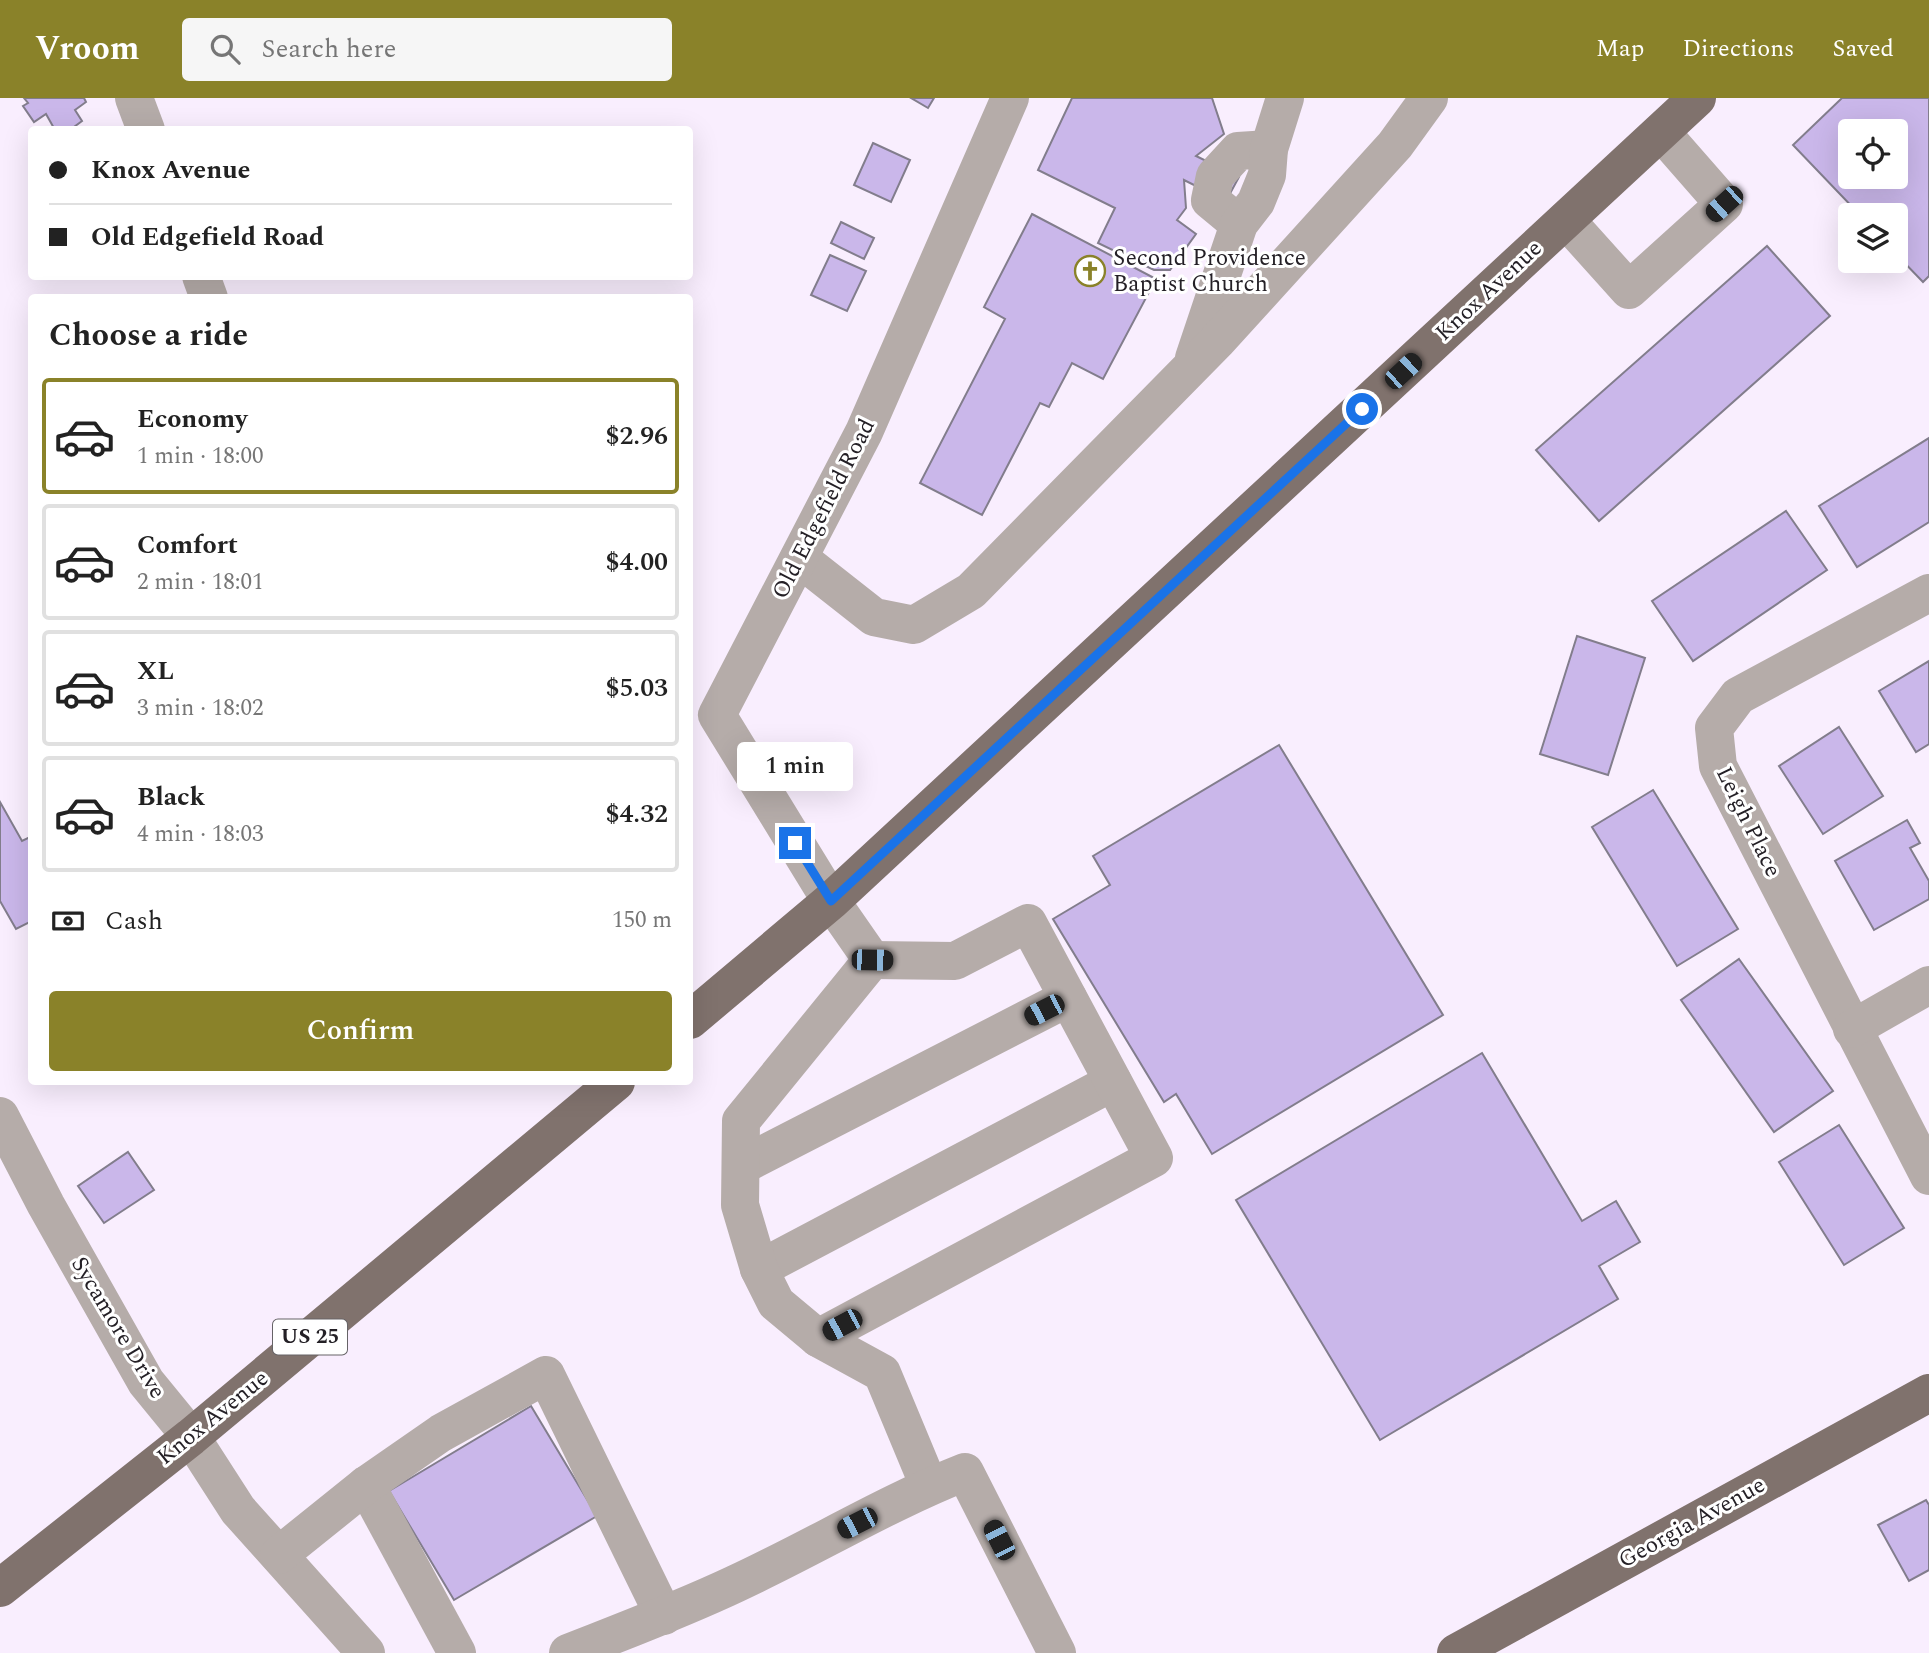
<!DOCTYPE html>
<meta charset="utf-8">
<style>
:root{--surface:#fff;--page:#f6f6f6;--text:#222;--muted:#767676;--line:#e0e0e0;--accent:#8a8229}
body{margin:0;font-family:Spectral,serif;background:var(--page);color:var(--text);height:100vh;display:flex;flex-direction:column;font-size:26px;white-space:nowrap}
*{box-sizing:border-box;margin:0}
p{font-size:23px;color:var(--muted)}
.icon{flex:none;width:38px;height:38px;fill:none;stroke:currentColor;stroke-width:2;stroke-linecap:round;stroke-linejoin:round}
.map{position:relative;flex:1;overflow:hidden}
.drawer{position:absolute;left:28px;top:196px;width:665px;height:791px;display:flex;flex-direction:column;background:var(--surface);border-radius:7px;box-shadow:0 7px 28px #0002}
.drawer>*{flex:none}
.hud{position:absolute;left:28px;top:28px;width:665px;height:154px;border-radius:7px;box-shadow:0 7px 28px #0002;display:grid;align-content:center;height:154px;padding:0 21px;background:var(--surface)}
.fabs{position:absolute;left:1838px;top:21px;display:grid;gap:14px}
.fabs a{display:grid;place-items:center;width:70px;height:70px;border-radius:7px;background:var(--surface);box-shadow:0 7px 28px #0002;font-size:35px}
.end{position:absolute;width:32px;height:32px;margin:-16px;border:9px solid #1a73e8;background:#fff;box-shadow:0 0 0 4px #fff}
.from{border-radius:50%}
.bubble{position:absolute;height:49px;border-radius:7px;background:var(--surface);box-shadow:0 7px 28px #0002;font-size:23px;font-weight:600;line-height:49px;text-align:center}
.car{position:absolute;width:21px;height:42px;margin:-21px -10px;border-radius:9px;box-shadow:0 0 5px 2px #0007;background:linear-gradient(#222 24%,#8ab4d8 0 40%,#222 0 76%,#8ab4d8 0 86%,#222 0)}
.hud b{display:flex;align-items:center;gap:24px;height:66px;font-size:26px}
.hud b+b{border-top:2px solid var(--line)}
.hud i{width:18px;height:18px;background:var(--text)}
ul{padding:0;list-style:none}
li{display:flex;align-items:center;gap:21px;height:116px;margin:0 14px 10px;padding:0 7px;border:4px solid var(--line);border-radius:7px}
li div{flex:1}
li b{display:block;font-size:26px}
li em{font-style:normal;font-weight:600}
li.active{border-color:var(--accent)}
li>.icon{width:63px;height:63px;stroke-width:1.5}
h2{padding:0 21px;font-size:32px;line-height:84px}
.pay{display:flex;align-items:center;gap:18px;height:77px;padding:0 21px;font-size:26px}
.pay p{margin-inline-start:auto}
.primary-button{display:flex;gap:14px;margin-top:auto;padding:14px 21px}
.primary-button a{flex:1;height:80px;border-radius:7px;background:var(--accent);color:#fff;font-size:28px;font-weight:600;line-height:80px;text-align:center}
header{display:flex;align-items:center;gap:42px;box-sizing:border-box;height:98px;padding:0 35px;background:var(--accent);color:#fff}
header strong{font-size:33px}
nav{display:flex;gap:38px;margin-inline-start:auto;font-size:24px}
.search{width:490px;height:63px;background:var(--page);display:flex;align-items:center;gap:18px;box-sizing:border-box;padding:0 24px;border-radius:7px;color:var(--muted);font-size:26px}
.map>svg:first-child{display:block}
.building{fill:#cab7ea;stroke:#827d8c;stroke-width:2;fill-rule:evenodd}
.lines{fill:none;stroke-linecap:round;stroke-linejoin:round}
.minor{stroke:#b5aca9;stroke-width:38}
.major{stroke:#80726d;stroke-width:38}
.route{stroke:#1a73e8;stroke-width:9}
.labels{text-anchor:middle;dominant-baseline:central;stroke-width:6;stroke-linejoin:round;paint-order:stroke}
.shield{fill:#fff;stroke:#666367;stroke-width:2}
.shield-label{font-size:21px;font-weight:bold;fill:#242026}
.poi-label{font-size:23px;fill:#242026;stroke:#fff;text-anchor:start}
.street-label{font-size:23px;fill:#242026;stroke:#fff}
</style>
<header>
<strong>Vroom</strong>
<div class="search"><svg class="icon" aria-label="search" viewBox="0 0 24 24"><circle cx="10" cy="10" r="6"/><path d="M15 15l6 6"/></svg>Search here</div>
<nav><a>Map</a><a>Directions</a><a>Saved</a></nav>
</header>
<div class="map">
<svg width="1929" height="1555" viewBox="0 0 1929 1555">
<rect width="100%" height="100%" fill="#f9eefe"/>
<g class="building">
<polygon points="24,0 84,0 86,4 75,12 82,23 74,29 76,32 55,32 46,16 34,24 23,8 28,5"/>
<polygon points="911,0 934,0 928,10"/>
<polygon points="1072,0 1212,0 1224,36 1196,58 1239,79 1226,103 1184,82 1186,110 1177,122 1196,136 1170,172 1154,172 1098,145 1115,110 1038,72"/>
<path d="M1842,0h87v178l-6,6 -28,-29v-38h-35l-67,-70zM1850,33h45v46h-45z"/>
<polygon points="873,45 910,62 891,104 854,87"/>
<polygon points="1032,116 1156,181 1103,281 1072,265 1049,309 1040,305 982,417 920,385 1005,221 984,209"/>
<polygon points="841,124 874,140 864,161 831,145"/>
<polygon points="1767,148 1830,218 1599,423 1536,352"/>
<polygon points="830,157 866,173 847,213 811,197"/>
<polygon points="1929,340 1929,424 1857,469 1819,408"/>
<polygon points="1786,413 1827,472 1693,563 1652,503"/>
<polygon points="1577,538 1645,560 1608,677 1540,656"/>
<polygon points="1929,563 1929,646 1916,654 1879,593"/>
<polygon points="1839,629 1883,698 1823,736 1779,668"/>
<polygon points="1279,647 1443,917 1212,1056 1176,996 1164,1004 1053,821 1110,787 1093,758"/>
<polygon points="1653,692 1738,831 1677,868 1592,729"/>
<polygon points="0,704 22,743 32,738 32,823 16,831 0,803"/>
<polygon points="1907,722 1920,745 1910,750 1929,783 1929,801 1874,832 1835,763"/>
<polygon points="1739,861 1833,993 1774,1034 1681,902"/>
<polygon points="1482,955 1582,1123 1616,1103 1640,1144 1599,1168 1618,1201 1380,1342 1236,1102"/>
<polygon points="1839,1027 1904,1130 1844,1167 1779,1064"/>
<polygon points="128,1054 154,1092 104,1125 78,1088"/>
<polygon points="531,1308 597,1418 454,1502 389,1393"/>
<polygon points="1926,1402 1929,1407 1929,1472 1909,1483 1878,1427"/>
</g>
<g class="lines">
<g class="minor">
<polyline points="134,0 146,32"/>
<polyline points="1566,122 1629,192 1724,106 1661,34"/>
<polyline points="1239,126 1210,102 1215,78 1238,53 1269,51"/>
<polyline points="201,178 209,200"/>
<polyline points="1194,260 1239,126 1256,104 1267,77 1269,51 1285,0"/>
<polyline points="799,460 874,519 914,527 971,493 1217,243 1395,47 1429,0"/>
<polyline points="1929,495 1738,598 1714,630 1718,668 1929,1078"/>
<polyline points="1852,931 1929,887"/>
<polyline points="0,1018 46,1107 146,1284 191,1339 238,1412 366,1555"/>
<polyline points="741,1068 1068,900"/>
<polyline points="759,1171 1113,984"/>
<polyline points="818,1240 1154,1060 1028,825 955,863 872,862"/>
<polyline points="366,1387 457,1555"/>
<polyline points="929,1388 882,1275 818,1240 776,1205 759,1171 740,1107 741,1023 872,862 831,803 717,617 864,334 1010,0"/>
<polyline points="279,1457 366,1387 441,1335 546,1277 664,1518"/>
<path d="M568,1555c56,-22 112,-43 167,-69 78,-36 151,-81 230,-112l92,181"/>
</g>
<g class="major">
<polyline points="690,922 831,803 1697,0"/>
<polyline points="0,1490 191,1339 616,984"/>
<polyline points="1456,1555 1929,1295"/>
</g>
</g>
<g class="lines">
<polyline class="route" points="795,745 831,803 1362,311"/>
</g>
<defs>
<g id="church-ring" transform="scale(1.575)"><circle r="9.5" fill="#fff" stroke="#8a8229" stroke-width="1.5"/><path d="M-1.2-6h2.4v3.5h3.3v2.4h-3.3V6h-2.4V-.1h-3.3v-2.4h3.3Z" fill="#8a8229"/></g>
</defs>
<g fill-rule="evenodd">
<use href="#church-ring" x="1090" y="173"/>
</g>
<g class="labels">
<rect class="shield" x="273" y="1221.5" width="74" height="35" rx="5"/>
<g class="shield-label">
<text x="310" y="1239">US 25</text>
</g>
<g class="poi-label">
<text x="1113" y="160">Second Providence<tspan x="1113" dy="26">Baptist Church</tspan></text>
</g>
<g class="street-label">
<text transform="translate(1489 193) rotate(-43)">Knox Avenue</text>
<text transform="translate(824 411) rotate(-63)">Old Edgefield Road</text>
<text transform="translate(1748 724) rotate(64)">Leigh Place</text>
<text transform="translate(118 1230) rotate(59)">Sycamore Drive</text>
<text transform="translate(213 1320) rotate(-39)">Knox Avenue</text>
<text transform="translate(1692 1425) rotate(-29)">Georgia Avenue</text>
</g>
</g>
</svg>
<div class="fabs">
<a><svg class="icon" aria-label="locate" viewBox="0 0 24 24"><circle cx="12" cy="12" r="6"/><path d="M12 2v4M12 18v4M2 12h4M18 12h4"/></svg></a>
<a><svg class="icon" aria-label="layers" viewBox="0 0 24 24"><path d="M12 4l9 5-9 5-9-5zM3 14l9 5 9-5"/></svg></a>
</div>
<i class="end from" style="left:1362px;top:311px"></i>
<i class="end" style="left:795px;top:745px"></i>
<div class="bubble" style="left:737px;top:644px;width:116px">1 min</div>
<i class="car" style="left:1724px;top:106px;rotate:228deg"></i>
<i class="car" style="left:1403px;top:273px;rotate:47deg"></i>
<i class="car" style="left:872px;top:862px;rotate:91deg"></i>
<i class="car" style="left:1044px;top:912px;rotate:243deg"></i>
<i class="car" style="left:842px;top:1227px;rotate:242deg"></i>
<i class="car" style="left:857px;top:1425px;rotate:243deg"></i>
<i class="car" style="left:999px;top:1442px;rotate:333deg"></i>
<div class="hud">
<b><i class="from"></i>Knox Avenue</b>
<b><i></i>Old Edgefield Road</b>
</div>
<section class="drawer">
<h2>Choose a ride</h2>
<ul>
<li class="active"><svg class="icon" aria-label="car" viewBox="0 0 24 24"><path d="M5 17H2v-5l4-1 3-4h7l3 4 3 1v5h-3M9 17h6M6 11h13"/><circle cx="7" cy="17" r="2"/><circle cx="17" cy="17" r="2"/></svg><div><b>Economy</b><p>1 min · 18:00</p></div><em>$2.96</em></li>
<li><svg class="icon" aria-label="car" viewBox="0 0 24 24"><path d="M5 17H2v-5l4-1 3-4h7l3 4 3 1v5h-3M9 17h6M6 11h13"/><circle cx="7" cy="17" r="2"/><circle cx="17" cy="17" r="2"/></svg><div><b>Comfort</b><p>2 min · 18:01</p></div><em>$4.00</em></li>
<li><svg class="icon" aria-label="car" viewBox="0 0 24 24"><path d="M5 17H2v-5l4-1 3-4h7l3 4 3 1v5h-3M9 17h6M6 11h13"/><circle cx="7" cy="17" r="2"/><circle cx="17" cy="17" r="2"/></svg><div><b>XL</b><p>3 min · 18:02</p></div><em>$5.03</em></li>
<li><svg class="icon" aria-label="car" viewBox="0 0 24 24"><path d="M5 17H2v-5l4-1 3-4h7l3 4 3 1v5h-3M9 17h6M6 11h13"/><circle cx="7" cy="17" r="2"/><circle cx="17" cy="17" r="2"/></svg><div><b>Black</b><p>4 min · 18:03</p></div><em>$4.32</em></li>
</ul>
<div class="pay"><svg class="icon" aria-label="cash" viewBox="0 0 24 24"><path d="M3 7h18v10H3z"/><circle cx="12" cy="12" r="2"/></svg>Cash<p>150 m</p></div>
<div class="primary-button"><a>Confirm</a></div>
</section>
</div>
